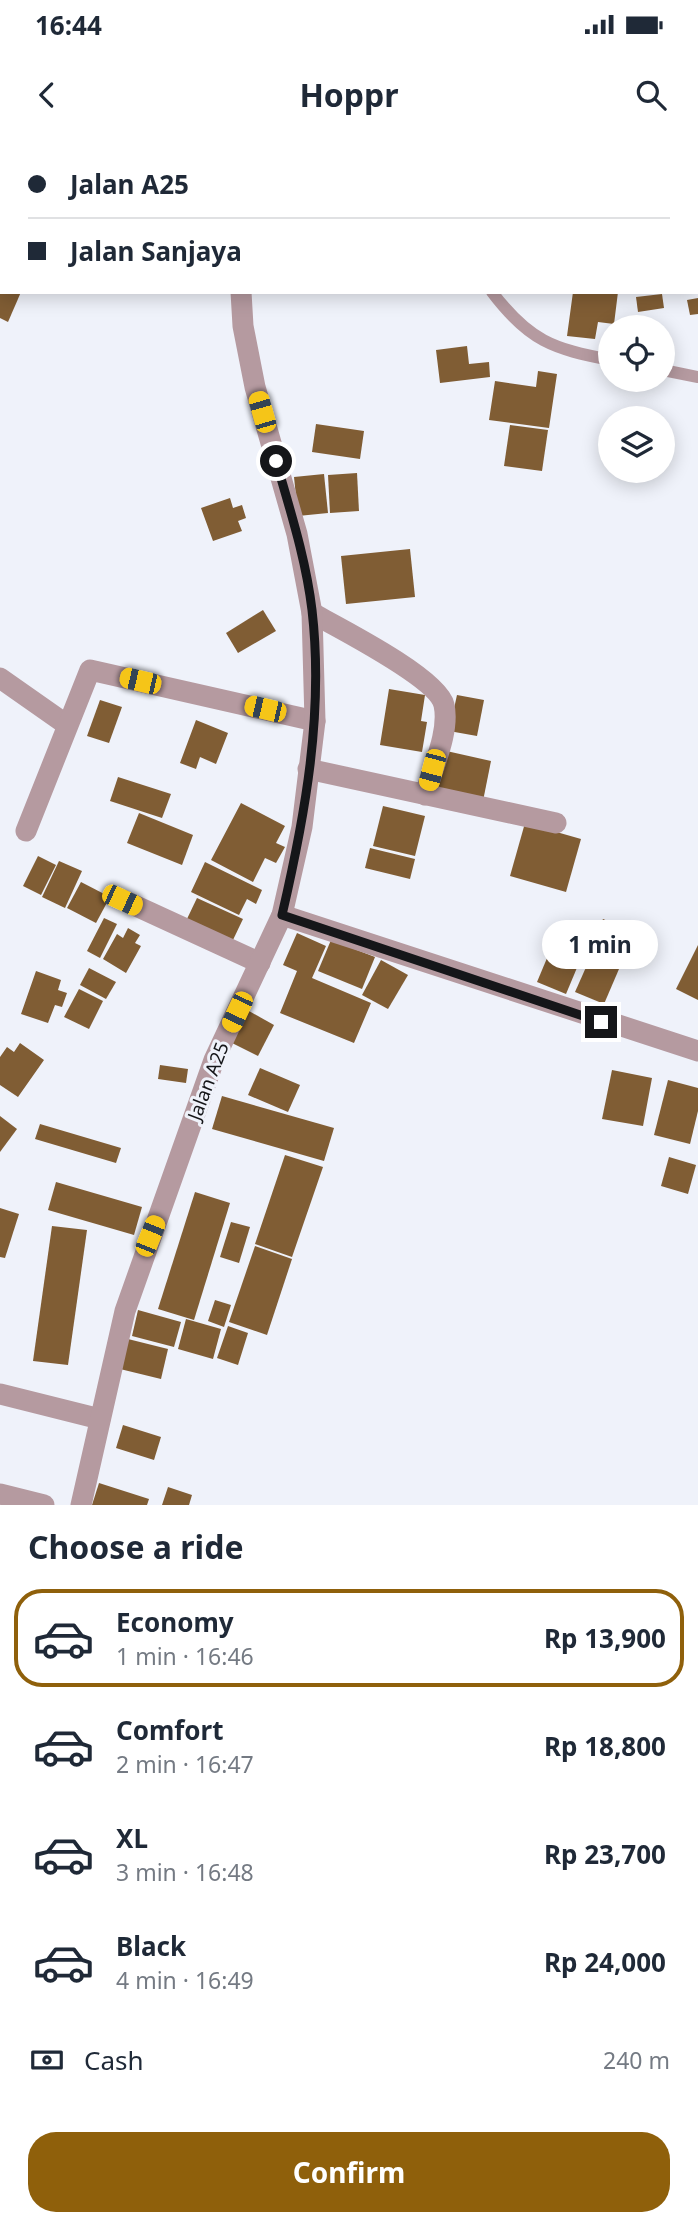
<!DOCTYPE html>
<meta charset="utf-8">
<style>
:root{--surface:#fff;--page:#f2f2f3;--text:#1f2937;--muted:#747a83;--line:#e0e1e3;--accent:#8f600b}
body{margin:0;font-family:"Noto Sans",sans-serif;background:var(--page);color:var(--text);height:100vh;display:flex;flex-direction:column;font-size:26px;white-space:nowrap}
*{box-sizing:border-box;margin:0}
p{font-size:23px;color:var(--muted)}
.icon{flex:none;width:38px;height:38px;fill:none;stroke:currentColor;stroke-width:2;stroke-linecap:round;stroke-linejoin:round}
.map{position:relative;height:1365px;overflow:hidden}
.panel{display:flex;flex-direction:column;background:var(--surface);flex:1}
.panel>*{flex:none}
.top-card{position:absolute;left:0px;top:0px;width:698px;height:154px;box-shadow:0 4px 18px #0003;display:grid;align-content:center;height:154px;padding:0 28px;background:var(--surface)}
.tools{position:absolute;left:598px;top:175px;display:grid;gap:14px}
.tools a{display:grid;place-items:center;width:77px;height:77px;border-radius:50%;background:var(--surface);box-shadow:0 4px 18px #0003;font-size:35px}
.end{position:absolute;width:32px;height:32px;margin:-16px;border:9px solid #151619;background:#fff;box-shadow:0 0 0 4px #fff}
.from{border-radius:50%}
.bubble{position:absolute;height:49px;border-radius:24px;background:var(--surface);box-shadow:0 4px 18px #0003;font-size:23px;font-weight:700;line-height:49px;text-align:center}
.car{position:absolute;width:21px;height:42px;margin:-21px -10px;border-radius:9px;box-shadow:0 0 5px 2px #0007;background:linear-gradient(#f5c518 24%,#345 0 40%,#f5c518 0 76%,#345 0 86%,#f5c518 0)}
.top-card b{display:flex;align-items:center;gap:24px;height:66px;font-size:26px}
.top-card b+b{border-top:2px solid var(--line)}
.top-card i{width:18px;height:18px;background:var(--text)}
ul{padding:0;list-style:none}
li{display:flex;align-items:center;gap:21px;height:98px;margin:0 14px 10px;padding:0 14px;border:4px solid transparent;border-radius:28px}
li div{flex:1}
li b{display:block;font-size:26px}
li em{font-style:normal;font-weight:700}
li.current{border-color:var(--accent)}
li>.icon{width:63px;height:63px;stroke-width:1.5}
h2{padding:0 28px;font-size:32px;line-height:84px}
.pay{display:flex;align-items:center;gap:18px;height:77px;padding:0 28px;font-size:26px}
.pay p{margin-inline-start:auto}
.cta{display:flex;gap:14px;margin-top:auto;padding:14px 28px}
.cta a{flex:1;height:80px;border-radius:28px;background:var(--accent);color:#fff;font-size:28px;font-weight:700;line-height:80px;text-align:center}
.status{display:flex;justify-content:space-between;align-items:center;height:49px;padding:0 35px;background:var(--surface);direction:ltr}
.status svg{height:19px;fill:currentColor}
header{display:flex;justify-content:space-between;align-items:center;height:91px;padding:0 28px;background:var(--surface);font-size:32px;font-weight:700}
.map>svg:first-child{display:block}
.building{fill:#805d34}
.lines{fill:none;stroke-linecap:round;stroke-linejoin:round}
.lane{stroke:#b59aa0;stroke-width:12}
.street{stroke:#b59aa0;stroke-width:21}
.highway{stroke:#693746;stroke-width:21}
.route{stroke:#151619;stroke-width:9}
.labels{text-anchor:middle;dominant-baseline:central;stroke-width:6;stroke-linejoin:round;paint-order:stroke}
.street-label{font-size:19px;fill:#151619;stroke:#eff2fa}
</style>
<div class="status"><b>16:44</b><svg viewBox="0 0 49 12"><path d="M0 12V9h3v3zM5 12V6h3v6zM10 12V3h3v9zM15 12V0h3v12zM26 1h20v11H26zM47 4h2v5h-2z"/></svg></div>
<header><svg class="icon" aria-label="back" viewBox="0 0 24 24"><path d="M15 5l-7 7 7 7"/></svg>Hoppr<svg class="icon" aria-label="search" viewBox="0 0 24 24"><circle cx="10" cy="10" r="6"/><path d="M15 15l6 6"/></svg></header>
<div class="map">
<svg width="698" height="1365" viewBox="0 0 698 1365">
<rect width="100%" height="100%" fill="#eff2fa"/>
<g class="building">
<polygon points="0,152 21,152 8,182 0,178"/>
<polygon points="573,152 618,152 614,184 598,182 595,199 567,196"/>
<polygon points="662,154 664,168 638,172 636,157"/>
<polygon points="698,158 698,174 690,175 687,160"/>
<polygon points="467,206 469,224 489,222 490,237 440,243 436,210"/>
<polygon points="538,231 557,234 549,288 489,280 495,241 536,247"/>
<polygon points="316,284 364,291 360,319 312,312"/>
<polygon points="510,285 548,290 542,331 504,326"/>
<polygon points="357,333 359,371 330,373 328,335"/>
<polygon points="324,334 328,373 298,376 294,337"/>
<polygon points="230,358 233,368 242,365 246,378 238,381 242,391 213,401 201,368"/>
<polygon points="410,409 415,457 346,464 341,416"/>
<polygon points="263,470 276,491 238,513 226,493"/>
<polygon points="389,549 425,555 421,581 427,582 422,612 380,605"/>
<polygon points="457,555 484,560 477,596 449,591"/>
<polygon points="100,560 122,567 109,603 87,596"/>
<polygon points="196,580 228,593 216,624 200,617 196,629 180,623"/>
<polygon points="442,610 491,621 483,661 433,650"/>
<polygon points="118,637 171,654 162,678 110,661"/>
<polygon points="241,663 285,686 276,703 285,707 276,723 265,718 253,742 211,720"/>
<polygon points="383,666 425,676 415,716 373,706"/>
<polygon points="139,673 193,695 182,725 127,703"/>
<polygon points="525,683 581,699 566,752 510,736"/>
<polygon points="370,708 415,719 410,739 365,728"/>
<polygon points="38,716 56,725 41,755 23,746"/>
<polygon points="59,721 82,731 65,768 42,757"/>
<polygon points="205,722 262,750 256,764 247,759 239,775 191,752"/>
<polygon points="81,742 110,757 96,783 67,768"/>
<polygon points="197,758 243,779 232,802 186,781"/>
<polygon points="104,778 117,784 100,818 87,811"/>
<polygon points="603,779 638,794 625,826 589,811"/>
<polygon points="128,788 140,795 135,803 141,806 126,833 103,819 117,794 123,798"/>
<polygon points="297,793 326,806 312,838 371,863 354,903 280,873 297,831 283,825"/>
<polygon points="555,799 584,811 566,854 537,842"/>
<polygon points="331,800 375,817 362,849 318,831"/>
<polygon points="698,805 698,860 676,849"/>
<polygon points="591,816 619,829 604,864 575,852"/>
<polygon points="381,820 408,835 388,869 362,855"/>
<polygon points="89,828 116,842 106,859 80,845"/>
<polygon points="36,831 61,840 58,850 67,853 62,867 55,865 48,883 21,874"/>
<polygon points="79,849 103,861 89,889 64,877"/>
<polygon points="249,871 274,885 258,916 232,903"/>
<polygon points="20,903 44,920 18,957 0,945 0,917 7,907 14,912"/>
<polygon points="160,925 188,929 186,943 158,939"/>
<polygon points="260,928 300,945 288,972 248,955"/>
<polygon points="612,930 652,938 643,986 602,979"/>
<polygon points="668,940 698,948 698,971 690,1004 654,995"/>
<polygon points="222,956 334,988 324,1021 212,989"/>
<polygon points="0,976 17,989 0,1012"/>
<polygon points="40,984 121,1008 116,1023 35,999"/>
<polygon points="285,1015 323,1027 292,1117 255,1104"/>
<polygon points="669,1017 696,1025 688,1054 661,1046"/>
<polygon points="56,1042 142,1067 134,1095 48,1070"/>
<polygon points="195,1052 230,1063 194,1180 158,1169"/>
<polygon points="0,1068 19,1074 5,1118 0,1117"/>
<polygon points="231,1082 250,1087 239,1123 220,1117"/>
<polygon points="52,1086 87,1090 68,1225 33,1221"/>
<polygon points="255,1106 292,1119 267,1195 229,1182"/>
<polygon points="215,1160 231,1165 224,1187 208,1181"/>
<polygon points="138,1170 181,1182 174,1207 132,1196"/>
<polygon points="186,1179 221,1189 213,1219 178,1209"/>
<polygon points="228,1186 248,1193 238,1225 217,1218"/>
<polygon points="128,1199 168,1209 161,1239 120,1229"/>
<polygon points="123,1285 161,1297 154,1320 116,1308"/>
<polygon points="99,1343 149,1359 147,1365 92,1365"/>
<polygon points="168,1347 192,1355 189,1365 162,1365"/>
</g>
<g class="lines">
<g class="lane">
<polyline points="67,0 67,2"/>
<path d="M492,152c37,49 61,57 119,68"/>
<polyline points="663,230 698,237"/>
</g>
<g class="street">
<polyline points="458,0 458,2"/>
<path d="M312,473c27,15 126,65 132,92 6,27 -12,64 -19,90"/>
<polyline points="0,538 67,585"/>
<polyline points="308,629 556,683"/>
<polyline points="26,691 90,530 315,581"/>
<polyline points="123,760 260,823"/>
<polyline points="282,775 698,911"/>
<polyline points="0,1254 100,1279"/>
<polyline points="0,1354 44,1365"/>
<polyline points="81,1365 125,1171 214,920 282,775 302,687 315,581 312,473 297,394 255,247 243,186 241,152"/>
</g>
<g class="highway">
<polyline points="21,0 24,2"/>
<polyline points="696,14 698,13"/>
</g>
</g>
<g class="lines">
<path class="route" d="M276,321c14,49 30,98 36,149 12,103 -7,206 -30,305l319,107"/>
</g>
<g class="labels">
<g class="street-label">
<text transform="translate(208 941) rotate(-69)">Jalan A25</text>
</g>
</g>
</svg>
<div class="tools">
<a><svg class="icon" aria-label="locate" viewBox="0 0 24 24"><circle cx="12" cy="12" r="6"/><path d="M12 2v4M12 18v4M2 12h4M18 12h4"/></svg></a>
<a><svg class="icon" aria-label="layers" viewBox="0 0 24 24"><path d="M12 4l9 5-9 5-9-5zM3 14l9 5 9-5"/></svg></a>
</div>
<i class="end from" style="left:276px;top:321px"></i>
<i class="end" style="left:601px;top:882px"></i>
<div class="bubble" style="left:542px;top:780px;width:116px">1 min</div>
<i class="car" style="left:262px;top:272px;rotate:344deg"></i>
<i class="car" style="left:140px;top:541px;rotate:283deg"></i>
<i class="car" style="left:265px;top:569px;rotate:283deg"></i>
<i class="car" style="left:432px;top:630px;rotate:195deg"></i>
<i class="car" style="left:122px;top:760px;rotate:115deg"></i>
<i class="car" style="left:237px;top:872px;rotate:205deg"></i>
<i class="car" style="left:150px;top:1096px;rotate:22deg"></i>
<div class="top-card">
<b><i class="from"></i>Jalan A25</b>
<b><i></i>Jalan Sanjaya</b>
</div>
</div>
<section class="panel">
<h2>Choose a ride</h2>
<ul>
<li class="current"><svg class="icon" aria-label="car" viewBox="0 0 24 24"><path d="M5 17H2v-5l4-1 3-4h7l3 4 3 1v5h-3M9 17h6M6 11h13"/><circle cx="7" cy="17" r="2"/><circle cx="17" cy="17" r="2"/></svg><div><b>Economy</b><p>1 min · 16:46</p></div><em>Rp 13,900</em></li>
<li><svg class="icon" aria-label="car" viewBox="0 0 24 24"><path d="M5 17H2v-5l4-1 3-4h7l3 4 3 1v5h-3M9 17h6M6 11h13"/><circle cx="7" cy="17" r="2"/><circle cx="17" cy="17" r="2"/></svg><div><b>Comfort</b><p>2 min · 16:47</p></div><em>Rp 18,800</em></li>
<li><svg class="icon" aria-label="car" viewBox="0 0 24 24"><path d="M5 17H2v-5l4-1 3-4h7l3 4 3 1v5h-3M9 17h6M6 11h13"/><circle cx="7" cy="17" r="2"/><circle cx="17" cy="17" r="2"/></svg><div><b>XL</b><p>3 min · 16:48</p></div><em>Rp 23,700</em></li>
<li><svg class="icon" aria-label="car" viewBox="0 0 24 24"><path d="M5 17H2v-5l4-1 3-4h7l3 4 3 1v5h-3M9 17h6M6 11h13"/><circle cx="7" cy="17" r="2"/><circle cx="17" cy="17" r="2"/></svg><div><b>Black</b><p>4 min · 16:49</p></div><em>Rp 24,000</em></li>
</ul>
<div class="pay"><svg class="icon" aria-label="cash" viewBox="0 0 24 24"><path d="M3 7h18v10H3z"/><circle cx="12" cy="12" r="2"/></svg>Cash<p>240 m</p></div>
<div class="cta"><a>Confirm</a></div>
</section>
